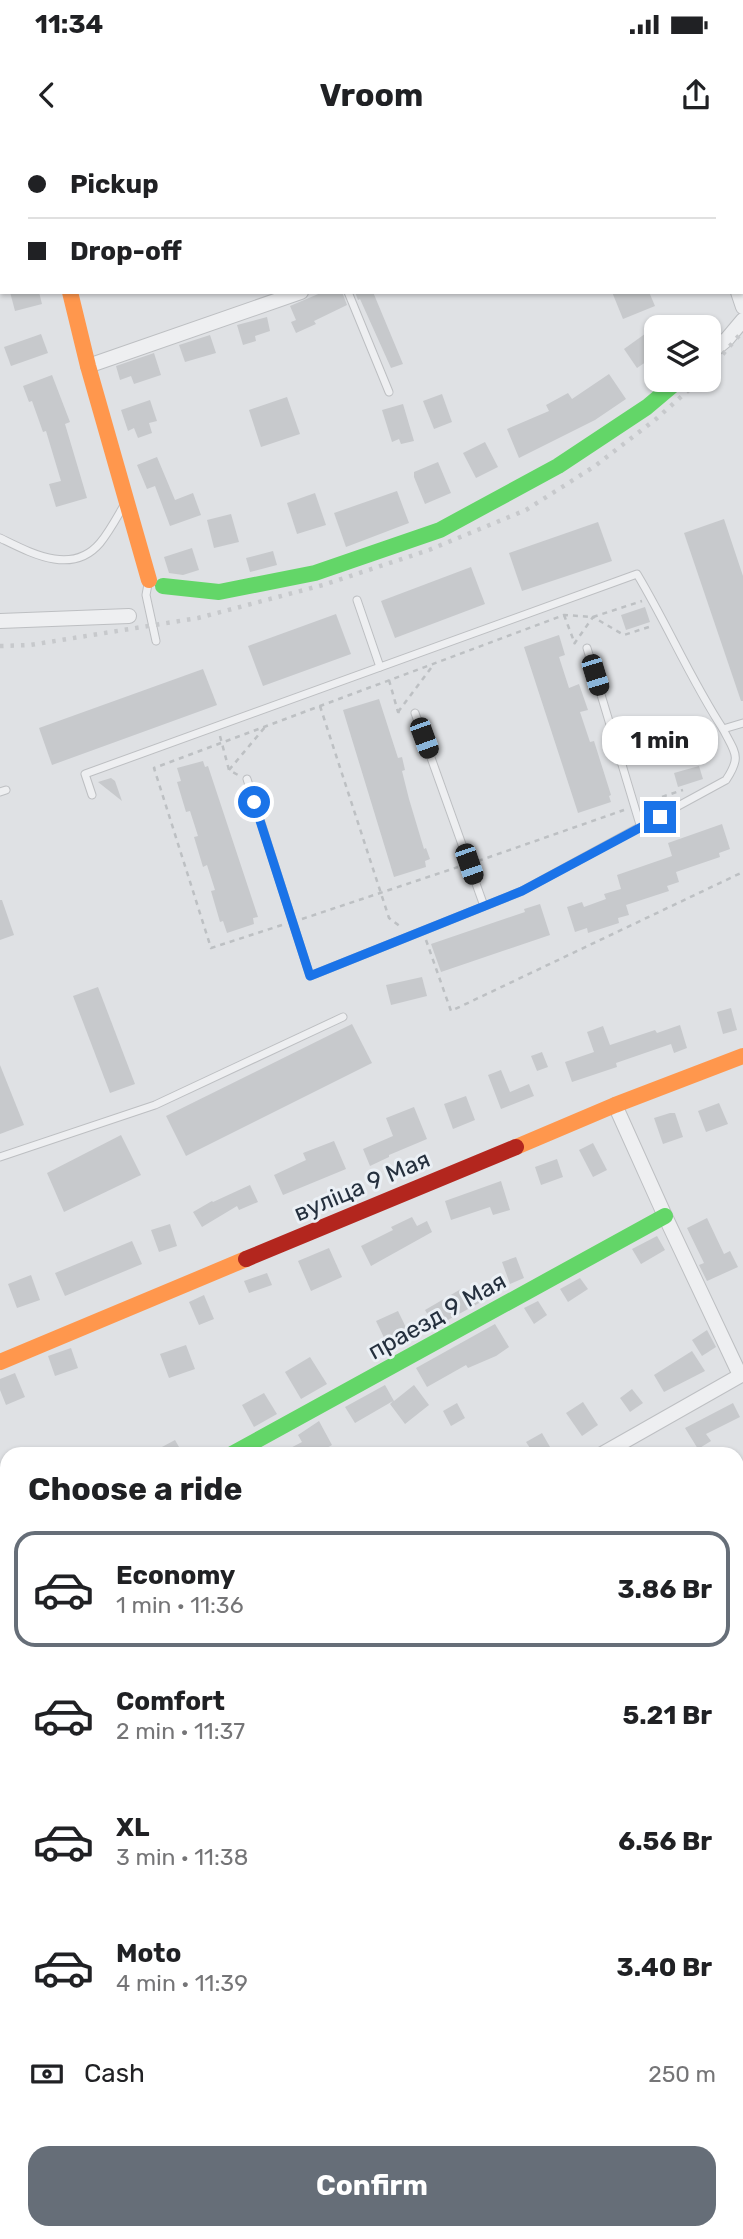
<!DOCTYPE html>
<meta charset="utf-8">
<style>
:root{--surface:#fff;--page:#f2f2f2;--text:#202124;--muted:#757577;--line:#e0e0e0;--accent:#666e78}
body{margin:0;font-family:Rubik,sans-serif;background:var(--page);color:var(--text);height:100vh;display:flex;flex-direction:column;font-size:26px;white-space:nowrap}
*{box-sizing:border-box;margin:0}
p{font-size:23px;color:var(--muted)}
.icon{flex:none;width:38px;height:38px;fill:none;stroke:currentColor;stroke-width:2;stroke-linecap:round;stroke-linejoin:round}
.map{position:relative;flex:1;overflow:hidden}
.drawer{position:absolute;left:0px;top:1307px;width:744px;height:793px;display:flex;flex-direction:column;background:var(--surface);border-radius:21px 21px 0 0;box-shadow:0 2px 5px #0004}
.drawer>*{flex:none}
.banner{position:absolute;left:0px;top:0px;width:744px;height:154px;box-shadow:0 2px 5px #0004;display:grid;align-content:center;height:154px;padding:0 28px;background:var(--surface)}
.fabs{position:absolute;left:644px;top:175px;display:grid;gap:14px}
.fabs a{display:grid;place-items:center;width:77px;height:77px;border-radius:14px;background:var(--surface);box-shadow:0 2px 5px #0004;font-size:35px}
.end{position:absolute;width:32px;height:32px;margin:-16px;border:9px solid #1a73e8;background:#fff;box-shadow:0 0 0 4px #fff}
.from{border-radius:50%}
.bubble{position:absolute;height:49px;border-radius:21px;background:var(--surface);box-shadow:0 2px 5px #0004;font-size:23px;font-weight:700;line-height:49px;text-align:center}
.car{position:absolute;width:21px;height:42px;margin:-21px -10px;border-radius:9px;box-shadow:0 0 5px 2px #0007;background:linear-gradient(#222 24%,#8ab4d8 0 40%,#222 0 76%,#8ab4d8 0 86%,#222 0)}
.banner b{display:flex;align-items:center;gap:24px;height:66px;font-size:26px}
.banner b+b{border-top:2px solid var(--line)}
.banner i{width:18px;height:18px;background:var(--text)}
ul{padding:0;list-style:none}
li{display:flex;align-items:center;gap:21px;height:116px;margin:0 14px 10px;padding:0 14px;border:4px solid transparent;border-radius:21px}
li div{flex:1}
li b{display:block;font-size:26px}
li em{font-style:normal;font-weight:700}
li.selected{border-color:var(--accent)}
li>.icon{width:63px;height:63px;stroke-width:1.5}
h2{padding:0 28px;font-size:32px;line-height:84px}
.pay{display:flex;align-items:center;gap:18px;height:77px;padding:0 28px;font-size:26px}
.pay p{margin-inline-start:auto}
.primary-button{display:flex;gap:14px;margin-top:auto;padding:14px 28px}
.primary-button a{flex:1;height:80px;border-radius:21px;background:var(--accent);color:#fff;font-size:28px;font-weight:700;line-height:80px;text-align:center}
.status{display:flex;justify-content:space-between;align-items:center;height:49px;padding:0 35px;background:var(--surface);direction:ltr}
.status svg{height:19px;fill:currentColor}
header{display:flex;justify-content:space-between;align-items:center;height:91px;padding:0 28px;background:var(--surface);font-size:32px;font-weight:700}
.map>svg:first-child{display:block}
.lines{fill:none;stroke-linecap:round;stroke-linejoin:round}
.stream{stroke:#abc0d2;stroke-width:4.5}
.building{fill:#c7c9cc}
.lane-casing{stroke:#bdbfc2;stroke-width:9}
.street-casing{stroke:#bdbfc2;stroke-width:16}
.path{stroke:#bdc0c3;stroke-width:2.5;stroke-dasharray:5 5;stroke-linecap:butt}
.lane{stroke:#eeeff1;stroke-width:7}
.street{stroke:#eeeff1;stroke-width:14}
.fast{stroke:#63d668;stroke-width:16}
.slow{stroke:#ff974d;stroke-width:16}
.jam{stroke:#b3261e;stroke-width:16}
.rail{stroke:#c7c9cc;stroke-width:4.5;stroke-dasharray:3.5 7;stroke-linecap:butt}
.route{stroke:#1a73e8;stroke-width:9}
.labels{text-anchor:middle;dominant-baseline:central;stroke-width:6;stroke-linejoin:round;paint-order:stroke}
.street-label{font-size:24px;fill:#25303e;stroke:#ebf0f5}
</style>
<div class="status"><b>11:34</b><svg viewBox="0 0 49 12"><path d="M0 12V9h3v3zM5 12V6h3v6zM10 12V3h3v9zM15 12V0h3v12zM26 1h20v11H26zM47 4h2v5h-2z"/></svg></div>
<header><svg class="icon" aria-label="back" viewBox="0 0 24 24"><path d="M15 5l-7 7 7 7"/></svg>Vroom<svg class="icon" aria-label="share" viewBox="0 0 24 24"><path d="M12 15V3M7 8l5-5 5 5M5 13v7h14v-7"/></svg></header>
<div class="map">
<svg width="743" height="2099" viewBox="0 0 743 2099">
<rect width="100%" height="100%" fill="#dfe1e4"/>
<g class="lines">
<g class="stream">
<polyline points="737,1496 743,1488"/>
<polyline points="266,2093 268,2095"/>
</g>
</g>
<g class="building">
<polygon points="10,152 39,152 42,164 15,171"/>
<polygon points="323,152 342,152 347,165 314,181 316,184 296,193 291,182 296,180 290,166"/>
<polygon points="355,152 373,152 403,224 391,228 360,159 358,160"/>
<polygon points="612,152 649,152 655,166 623,179"/>
<polygon points="267,177 270,191 255,196 256,201 243,205 237,185"/>
<polygon points="649,191 656,201 656,215 637,228 624,209"/>
<polygon points="41,194 48,213 11,226 4,207"/>
<polygon points="210,195 216,213 185,222 179,205"/>
<polygon points="154,213 161,235 134,244 131,236 120,240 116,226"/>
<polygon points="609,234 626,259 595,280 519,318 507,289 549,271 546,265 568,253 572,259"/>
<polygon points="52,235 70,282 65,284 87,358 56,367 49,344 61,341 46,291 43,292 32,261 29,262 23,246"/>
<polygon points="442,254 452,282 434,289 423,261"/>
<polygon points="287,257 300,294 261,307 249,270"/>
<polygon points="150,260 157,281 149,283 152,293 138,298 134,288 128,291 121,270"/>
<polygon points="403,264 414,301 401,304 399,299 392,302 382,270"/>
<polygon points="485,302 498,327 476,338 463,313"/>
<polygon points="157,317 175,360 193,353 201,375 170,386 155,346 147,349 137,325"/>
<polygon points="438,322 451,353 425,364 414,337 414,332"/>
<polygon points="397,351 409,383 346,407 334,373"/>
<polygon points="315,353 326,385 297,394 287,363"/>
<polygon points="231,374 239,402 214,408 207,380"/>
<polygon points="724,379 743,436 743,561 741,561 684,393"/>
<polygon points="598,382 612,421 522,451 509,413"/>
<polygon points="192,408 199,430 183,435 169,433 164,417"/>
<polygon points="273,411 277,425 250,432 246,418"/>
<polygon points="471,427 485,464 395,498 381,461"/>
<polygon points="645,467 650,482 626,490 621,475"/>
<polygon points="336,474 351,514 263,546 248,506"/>
<polygon points="559,495 565,515 559,517 569,548 579,544 588,570 580,572 590,602 594,601 611,655 609,656 611,662 578,673 524,507"/>
<polygon points="203,529 217,565 52,625 39,588"/>
<polygon points="379,559 398,618 402,617 405,630 402,631 409,659 424,709 426,708 430,719 425,721 426,727 394,737 343,570"/>
<polygon points="203,621 205,627 208,626 258,777 253,778 254,784 227,793 223,781 220,782 211,751 215,750 207,725 203,727 194,697 198,696 190,671 186,672 177,642 181,641 177,628"/>
<polygon points="699,626 703,639 678,647 674,633"/>
<polygon points="111,638 115,641 122,661 98,642"/>
<polygon points="722,684 730,709 719,713 720,717 676,732 679,742 667,746 669,751 626,765 629,775 618,778 619,783 588,793 587,788 575,792 567,767 582,762 584,767 606,759 604,754 621,749 617,735 672,716 668,703"/>
<polygon points="0,760 2,760 14,795 0,800"/>
<polygon points="540,764 550,795 441,832 431,804 525,772 524,769"/>
<polygon points="422,837 427,856 391,865 386,845"/>
<polygon points="98,847 135,944 110,953 73,856"/>
<polygon points="731,868 737,890 723,894 717,872"/>
<polygon points="352,884 372,923 186,1016 166,976"/>
<polygon points="680,885 687,908 674,913 671,904 616,923 617,927 572,942 565,922 594,912 587,892 603,886 610,905 655,890 657,893"/>
<polygon points="542,912 548,927 537,931 531,916"/>
<polygon points="0,925 24,985 0,994"/>
<polygon points="501,930 510,952 529,944 534,956 501,969 488,935"/>
<polygon points="466,956 475,980 453,989 444,964"/>
<polygon points="719,963 728,984 706,992 698,971"/>
<polygon points="414,967 427,999 389,1015 389,1017 370,1026 363,1009 393,996 386,978"/>
<polygon points="670,973 675,973 683,997 663,1004 654,978"/>
<polygon points="121,995 141,1035 64,1072 47,1033"/>
<polygon points="334,1001 346,1029 283,1055 274,1035 306,1020 303,1013"/>
<polygon points="593,1003 607,1030 593,1037 579,1010"/>
<polygon points="557,1019 563,1037 541,1045 535,1027"/>
<polygon points="501,1041 510,1070 493,1075 490,1067 451,1080 445,1061"/>
<polygon points="250,1045 258,1062 239,1070 237,1066 202,1087 193,1072 212,1061 213,1062"/>
<polygon points="412,1077 417,1086 427,1081 432,1092 371,1126 361,1106 393,1090 391,1087"/>
<polygon points="707,1078 724,1114 730,1111 738,1127 707,1141 699,1125 704,1123 687,1088"/>
<polygon points="170,1084 177,1106 159,1112 151,1090"/>
<polygon points="657,1096 665,1110 641,1124 632,1109"/>
<polygon points="132,1101 142,1124 65,1156 55,1133"/>
<polygon points="329,1108 342,1137 311,1151 298,1121"/>
<polygon points="516,1117 524,1138 510,1144 502,1122"/>
<polygon points="267,1133 272,1145 249,1153 244,1141"/>
<polygon points="31,1135 40,1160 17,1168 8,1144"/>
<polygon points="580,1138 588,1149 568,1162 560,1149"/>
<polygon points="461,1149 466,1160 477,1156 481,1162 435,1187 425,1170"/>
<polygon points="204,1155 214,1179 199,1185 189,1162"/>
<polygon points="538,1161 547,1175 534,1184 524,1168"/>
<polygon points="398,1171 412,1200 390,1210 376,1181"/>
<polygon points="495,1184 509,1207 496,1216 468,1228 466,1225 427,1247 416,1228"/>
<polygon points="707,1190 716,1207 702,1216 692,1200"/>
<polygon points="186,1205 195,1229 169,1238 160,1214"/>
<polygon points="71,1208 78,1228 55,1236 48,1216"/>
<polygon points="692,1211 705,1231 664,1252 654,1235"/>
<polygon points="310,1217 327,1244 301,1259 285,1232"/>
<polygon points="15,1233 25,1257 6,1265 0,1250 0,1239"/>
<polygon points="385,1245 394,1261 414,1245 429,1265 405,1284 390,1264 393,1261 355,1283 345,1267"/>
<polygon points="632,1249 643,1263 630,1272 620,1258"/>
<polygon points="264,1253 277,1274 254,1287 242,1265"/>
<polygon points="583,1262 598,1285 582,1296 566,1273"/>
<polygon points="457,1263 465,1278 451,1286 443,1271"/>
<polygon points="733,1263 740,1277 706,1294 711,1301 698,1309 685,1288"/>
<polygon points="319,1281 332,1305 316,1314 279,1314 302,1302 298,1295"/>
<polygon points="542,1293 554,1314 534,1314 526,1302"/>
<polygon points="175,1300 183,1314 149,1314"/>
</g>
<g class="lines">
<g class="lane-casing">
<g id="lane">
<polyline points="123,0 123,2"/>
<polyline points="307,0 308,2"/>
<polyline points="329,0 329,2"/>
<polyline points="419,0 419,2"/>
<polyline points="348,152 389,252"/>
<path d="M0,398c31,15 72,38 100,5 9,-11 16,-24 23,-36"/>
<polyline points="148,444 146,455 156,501"/>
<polyline points="357,460 380,527"/>
<polyline points="587,508 641,688"/>
<polyline points="415,573 484,766"/>
<path d="M247,639l63,197 212,-85 204,-111c16,-24 9,-27 -3,-51l20,-6"/>
<polyline points="0,652 6,650"/>
<path d="M92,655l-7,-21 552,-200c30,50 54,106 86,155"/>
<polyline points="0,1017 155,965 343,877"/>
</g>
</g>
<g class="street-casing">
<g id="street">
<polyline points="33,0 33,2"/>
<polyline points="688,0 688,2"/>
<polyline points="649,2 653,0"/>
<polyline points="738,152 743,167"/>
<polyline points="709,214 727,199 743,180"/>
<polyline points="88,226 301,152"/>
<polyline points="0,481 129,476"/>
<polyline points="615,965 665,1076 740,1235"/>
<polyline points="602,1314 743,1234"/>
<polyline points="737,1360 743,1356"/>
<polyline points="0,1449 7,1441"/>
<polyline points="737,1667 743,1665"/>
<polyline points="0,1668 7,1664"/>
<polyline points="737,1848 743,1867"/>
<polyline points="0,2011 7,2006"/>
<polyline points="608,2093 614,2099"/>
<polyline points="287,2099 293,2093"/>
<polyline points="461,2099 466,2093"/>
</g>
</g>
<g class="path">
<polyline points="716,0 717,2"/>
<polyline points="742,80 743,83"/>
<polyline points="564,475 575,504"/>
<polyline points="574,504 593,477 624,495 652,486"/>
<polyline points="389,540 398,572 404,572"/>
<polyline points="320,566 389,778 401,787"/>
<polyline points="398,572 434,524"/>
<polyline points="220,596 229,630 238,635"/>
<polyline points="229,630 265,587"/>
<polyline points="643,663 683,650"/>
<polyline points="478,721 624,670"/>
<polyline points="302,779 458,727"/>
<polyline points="282,785 211,808 154,628 564,475 593,477 642,461"/>
<polyline points="426,800 451,871 743,732"/>
</g>
<use href="#lane" class="lane"/>
<use href="#street" class="street"/>
<g class="fast">
<polyline points="163,446 219,452 315,433 440,390 558,326 647,267 679,240"/>
<polyline points="232,1314 665,1076"/>
</g>
<g class="slow">
<polyline points="742,0 743,3"/>
<polyline points="70,152 88,226 149,440"/>
<polyline points="516,1007 615,965 743,916"/>
<polyline points="0,1222 246,1119"/>
</g>
<polyline class="jam" points="246,1119 516,1007"/>
<g class="rail">
<polyline points="709,230 743,191"/>
<polyline points="0,506 30,505 198,478 323,445 429,410 526,370 595,326 656,279 700,240"/>
</g>
</g>
<g class="lines">
<polyline class="route" points="254,662 310,836 522,751 660,677"/>
</g>
<g class="labels">
<g class="street-label">
<text transform="translate(362 1046) rotate(-23)">вуліца 9 Мая</text>
<text transform="translate(437 1176) rotate(-29)">праезд 9 Мая</text>
</g>
</g>
</svg>
<div class="fabs">
<a><svg class="icon" aria-label="layers" viewBox="0 0 24 24"><path d="M12 4l9 5-9 5-9-5zM3 14l9 5 9-5"/></svg></a>
</div>
<i class="end from" style="left:254px;top:662px"></i>
<i class="end" style="left:660px;top:677px"></i>
<div class="bubble" style="left:602px;top:576px;width:116px">1 min</div>
<i class="car" style="left:595px;top:535px;rotate:163deg"></i>
<i class="car" style="left:424px;top:598px;rotate:160deg"></i>
<i class="car" style="left:469px;top:724px;rotate:161deg"></i>
<div class="banner">
<b><i class="from"></i>Pickup</b>
<b><i></i>Drop-off</b>
</div>
<section class="drawer">
<h2>Choose a ride</h2>
<ul>
<li class="selected"><svg class="icon" aria-label="car" viewBox="0 0 24 24"><path d="M5 17H2v-5l4-1 3-4h7l3 4 3 1v5h-3M9 17h6M6 11h13"/><circle cx="7" cy="17" r="2"/><circle cx="17" cy="17" r="2"/></svg><div><b>Economy</b><p>1 min · 11:36</p></div><em>3.86 Br</em></li>
<li><svg class="icon" aria-label="car" viewBox="0 0 24 24"><path d="M5 17H2v-5l4-1 3-4h7l3 4 3 1v5h-3M9 17h6M6 11h13"/><circle cx="7" cy="17" r="2"/><circle cx="17" cy="17" r="2"/></svg><div><b>Comfort</b><p>2 min · 11:37</p></div><em>5.21 Br</em></li>
<li><svg class="icon" aria-label="car" viewBox="0 0 24 24"><path d="M5 17H2v-5l4-1 3-4h7l3 4 3 1v5h-3M9 17h6M6 11h13"/><circle cx="7" cy="17" r="2"/><circle cx="17" cy="17" r="2"/></svg><div><b>XL</b><p>3 min · 11:38</p></div><em>6.56 Br</em></li>
<li><svg class="icon" aria-label="car" viewBox="0 0 24 24"><path d="M5 17H2v-5l4-1 3-4h7l3 4 3 1v5h-3M9 17h6M6 11h13"/><circle cx="7" cy="17" r="2"/><circle cx="17" cy="17" r="2"/></svg><div><b>Moto</b><p>4 min · 11:39</p></div><em>3.40 Br</em></li>
</ul>
<div class="pay"><svg class="icon" aria-label="cash" viewBox="0 0 24 24"><path d="M3 7h18v10H3z"/><circle cx="12" cy="12" r="2"/></svg>Cash<p>250 m</p></div>
<div class="primary-button"><a>Confirm</a></div>
</section>
</div>
